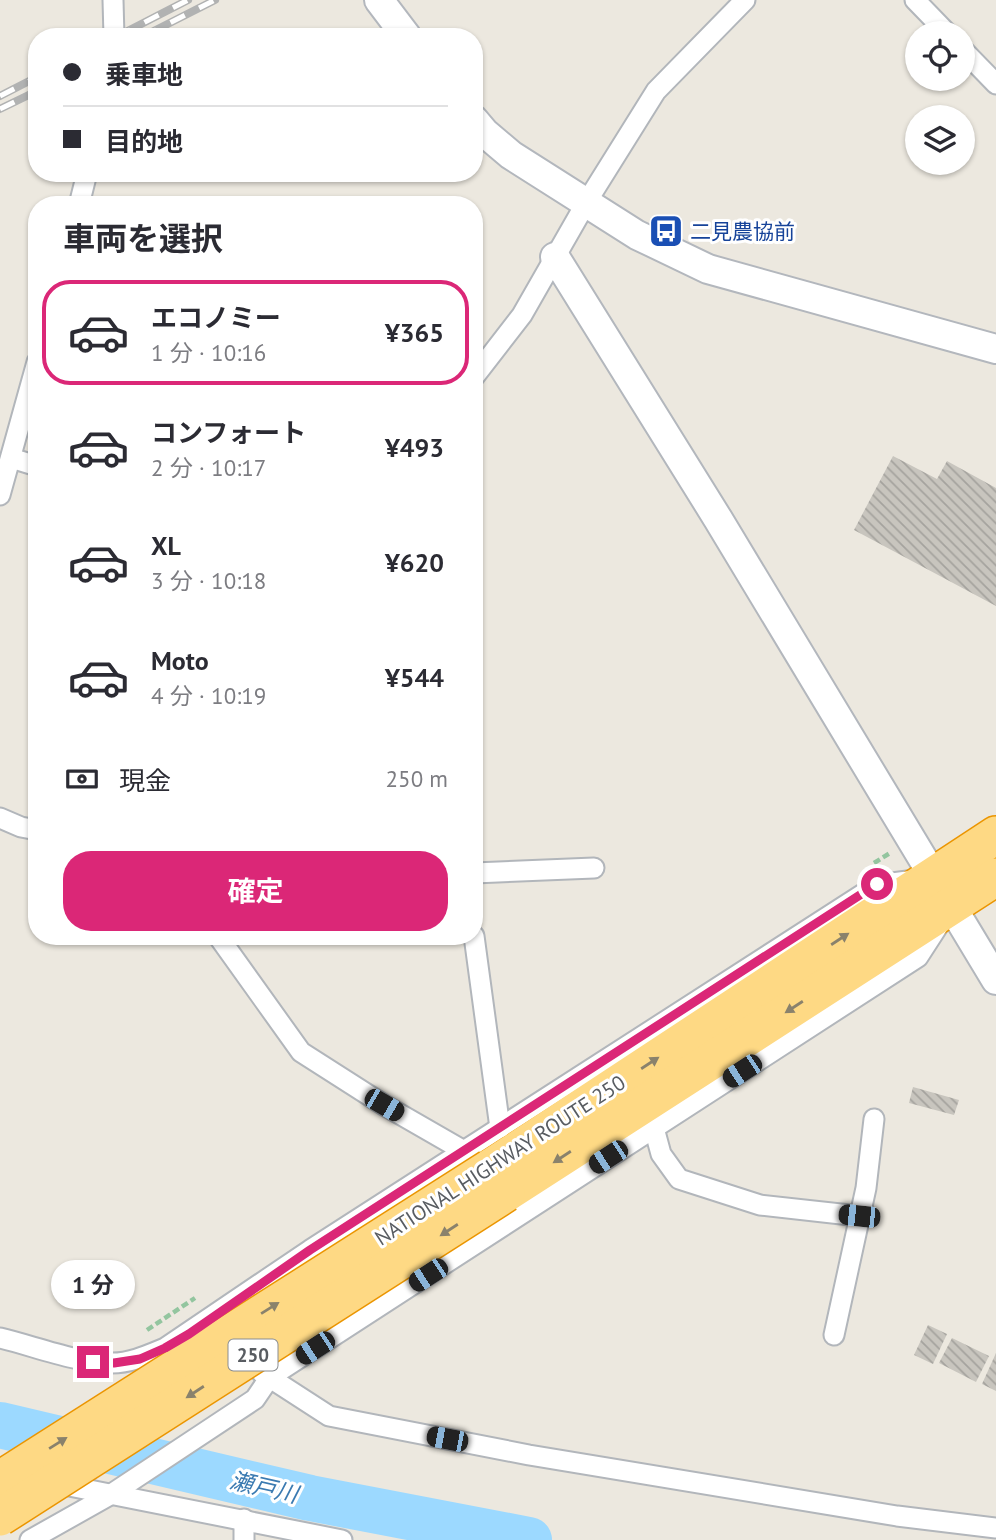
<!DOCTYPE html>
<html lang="ja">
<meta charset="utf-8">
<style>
:root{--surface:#fff;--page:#f7f7f7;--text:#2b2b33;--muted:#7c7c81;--line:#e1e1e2;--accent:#db2777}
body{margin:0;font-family:"PT Sans","Noto Sans JP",sans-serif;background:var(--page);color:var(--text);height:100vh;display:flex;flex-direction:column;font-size:26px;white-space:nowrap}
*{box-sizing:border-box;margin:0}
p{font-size:23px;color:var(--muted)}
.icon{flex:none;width:38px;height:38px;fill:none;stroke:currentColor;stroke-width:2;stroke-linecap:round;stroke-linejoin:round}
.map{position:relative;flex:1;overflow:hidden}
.drawer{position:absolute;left:28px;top:196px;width:455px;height:749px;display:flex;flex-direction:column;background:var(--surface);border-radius:28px;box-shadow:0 2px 5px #0004}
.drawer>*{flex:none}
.guide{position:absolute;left:28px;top:28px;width:455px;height:154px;border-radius:28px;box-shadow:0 2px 5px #0004;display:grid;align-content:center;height:154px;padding:0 35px;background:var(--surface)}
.fabs{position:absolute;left:905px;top:21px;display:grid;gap:14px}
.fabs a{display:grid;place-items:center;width:70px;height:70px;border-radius:50%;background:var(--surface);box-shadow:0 2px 5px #0004;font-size:35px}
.end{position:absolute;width:32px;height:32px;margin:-16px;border:9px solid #db2777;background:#fff;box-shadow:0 0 0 4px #fff}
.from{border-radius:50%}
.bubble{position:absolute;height:49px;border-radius:24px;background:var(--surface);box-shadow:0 2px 5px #0004;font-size:23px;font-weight:700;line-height:49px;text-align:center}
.car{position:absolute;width:21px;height:42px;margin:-21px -10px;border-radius:9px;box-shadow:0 0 5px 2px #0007;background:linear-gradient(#222 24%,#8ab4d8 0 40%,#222 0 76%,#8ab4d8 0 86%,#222 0)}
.guide b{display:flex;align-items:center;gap:24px;height:66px;font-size:26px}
.guide b+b{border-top:2px solid var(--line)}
.guide i{width:18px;height:18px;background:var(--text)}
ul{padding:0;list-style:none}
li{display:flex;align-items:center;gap:21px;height:105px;margin:0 14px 10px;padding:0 21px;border:4px solid transparent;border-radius:28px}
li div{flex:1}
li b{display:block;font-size:26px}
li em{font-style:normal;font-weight:700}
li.active{border-color:var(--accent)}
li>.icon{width:63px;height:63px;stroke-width:1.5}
h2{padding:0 35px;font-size:32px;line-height:84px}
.pay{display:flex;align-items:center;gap:18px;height:77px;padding:0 35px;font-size:26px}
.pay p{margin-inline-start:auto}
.primary-button{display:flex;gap:14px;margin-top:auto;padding:14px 35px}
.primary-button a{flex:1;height:80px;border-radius:28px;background:var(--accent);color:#fff;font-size:28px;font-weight:700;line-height:80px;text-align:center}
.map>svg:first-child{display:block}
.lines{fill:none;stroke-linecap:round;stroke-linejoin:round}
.river{stroke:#9cd9ff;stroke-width:46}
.building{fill:url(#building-back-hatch)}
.street-casing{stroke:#b2b6bb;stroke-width:23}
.secondary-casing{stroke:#b3b7bd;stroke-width:32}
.highway-casing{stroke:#eb9500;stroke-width:40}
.path{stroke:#93c59f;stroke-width:4.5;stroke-dasharray:7 3.5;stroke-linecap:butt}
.street{stroke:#fff;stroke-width:19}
.secondary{stroke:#fff;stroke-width:28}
.highway{stroke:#fed984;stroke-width:37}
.rail-casing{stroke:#b1b2b2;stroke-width:8}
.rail{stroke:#fff;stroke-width:5;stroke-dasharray:16;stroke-linecap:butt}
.highway-bridge-casing{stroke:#eb9500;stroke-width:40;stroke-linecap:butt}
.highway-bridge{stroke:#fed984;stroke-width:37}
.oneway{fill:#8a826c}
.route{stroke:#db2777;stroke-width:9}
.labels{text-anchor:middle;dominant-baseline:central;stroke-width:6;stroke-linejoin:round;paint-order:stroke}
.shield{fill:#fff;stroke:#8a8d90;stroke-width:2}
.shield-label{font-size:19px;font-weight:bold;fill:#585c61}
.transit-label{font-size:21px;fill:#164399;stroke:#fff;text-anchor:start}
.street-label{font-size:21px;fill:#585c61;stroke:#fff}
.water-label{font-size:23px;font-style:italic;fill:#3a7ab1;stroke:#fff}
</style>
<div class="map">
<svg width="996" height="1540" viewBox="0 0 996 1540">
<defs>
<pattern id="building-back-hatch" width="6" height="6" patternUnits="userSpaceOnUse" patternTransform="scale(1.75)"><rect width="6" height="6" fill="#c8c5be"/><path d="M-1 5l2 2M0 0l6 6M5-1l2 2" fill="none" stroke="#a5a39e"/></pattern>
</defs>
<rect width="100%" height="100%" fill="#ece8df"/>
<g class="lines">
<polyline class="river" points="0,1425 310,1498 529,1540"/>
</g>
<g class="building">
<polygon points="36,410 37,411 37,434 30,432"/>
<polygon points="893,456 937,479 947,461 996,488 996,606 854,530"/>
<polygon points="913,1087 959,1100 954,1115 909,1103"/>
<polygon points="928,1325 947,1334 933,1364 914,1355"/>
<polygon points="952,1338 989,1356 976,1382 939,1363"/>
<polygon points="996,1353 996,1391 982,1384"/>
</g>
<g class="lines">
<g class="street-casing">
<g id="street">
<polyline points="113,0 114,37"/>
<polyline points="915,0 947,33"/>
<polyline points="962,49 996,84"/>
<polyline points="79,205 87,173"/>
<polyline points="474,377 522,315 586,203 656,91 745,0"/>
<polyline points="11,458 37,466"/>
<polyline points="0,495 37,362"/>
<polyline points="0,818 21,827 37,830"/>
<polyline points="474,873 594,868"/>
<polyline points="218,936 301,1052 384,1105 464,1151"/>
<polyline points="474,936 500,1128"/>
<polyline points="654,1128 661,1154 679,1179 760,1205 859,1216"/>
<polyline points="834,1335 866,1188 874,1119"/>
<path d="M0,1338c34,8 77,25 112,25 19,0 36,-8 53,-15l145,-98 567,-365 38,-5"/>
<polyline points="261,1372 329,1416 529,1455 897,1516 996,1528"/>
<polyline points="54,1483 342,1540"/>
<polyline points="244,1519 244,1540"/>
<polyline points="30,1540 110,1495 255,1399 270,1377 918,957 940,923"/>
</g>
</g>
<g class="secondary-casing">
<g id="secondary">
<polyline points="379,0 407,37"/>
<polyline points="474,120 485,133 511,155 637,235 708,269 996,349"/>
<polyline points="555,257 718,519 996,980"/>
</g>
</g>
<g class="highway-casing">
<g id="highway">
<polyline points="490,1168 996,835"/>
<polyline points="506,1193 996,877"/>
</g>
</g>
<g class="path">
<polyline points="874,863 890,853"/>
<polyline points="147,1330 195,1298"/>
</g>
<use href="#street" class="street"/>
<use href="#secondary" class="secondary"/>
<use href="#highway" class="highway"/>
<g class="rail-casing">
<g id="rail">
<polyline points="116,37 188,0"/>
<polyline points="142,37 215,0"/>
<polyline points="0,96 37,77"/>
<polyline points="0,109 37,91"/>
</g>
</g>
<use href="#rail" class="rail"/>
<g class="highway-bridge-casing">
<g id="highway-bridge">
<polyline points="0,1480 490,1168"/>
<polyline points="0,1517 506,1193"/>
</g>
</g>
<use href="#highway-bridge" class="highway-bridge"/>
</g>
<defs><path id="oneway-solid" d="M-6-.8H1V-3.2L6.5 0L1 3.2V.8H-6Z" transform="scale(1.75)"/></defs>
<g class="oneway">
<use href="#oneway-solid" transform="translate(840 939) rotate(-33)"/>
<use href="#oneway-solid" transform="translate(794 1007) rotate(147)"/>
<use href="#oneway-solid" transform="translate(650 1063) rotate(-33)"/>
<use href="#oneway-solid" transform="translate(562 1157) rotate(147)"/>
<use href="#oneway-solid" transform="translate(449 1230) rotate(147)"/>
<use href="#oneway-solid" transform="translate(270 1308) rotate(-32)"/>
<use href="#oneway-solid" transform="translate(195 1392) rotate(147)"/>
<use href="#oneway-solid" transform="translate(58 1443) rotate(-32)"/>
</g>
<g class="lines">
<polyline class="route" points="93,1362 114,1363 140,1359 165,1348 189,1334 310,1250 877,884"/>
</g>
<defs>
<g id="bus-square" transform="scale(1.75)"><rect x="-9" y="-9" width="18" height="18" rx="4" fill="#1a4fb4" stroke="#fff"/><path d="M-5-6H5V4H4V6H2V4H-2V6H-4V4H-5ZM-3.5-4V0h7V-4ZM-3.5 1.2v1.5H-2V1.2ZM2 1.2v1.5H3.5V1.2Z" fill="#fff"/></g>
</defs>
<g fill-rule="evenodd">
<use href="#bus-square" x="666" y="231"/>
</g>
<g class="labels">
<rect class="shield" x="228.5" y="1339.5" width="49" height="31" rx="5"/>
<g class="shield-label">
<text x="253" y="1355">250</text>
</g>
<g class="transit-label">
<text x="690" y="231">二見農協前</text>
</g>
<g class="street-label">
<text transform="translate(500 1160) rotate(-33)">NATIONAL HIGHWAY ROUTE 250</text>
</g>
<g class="water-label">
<text transform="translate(264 1487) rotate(13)">瀬戸川</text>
</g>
</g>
</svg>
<div class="fabs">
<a><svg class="icon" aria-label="locate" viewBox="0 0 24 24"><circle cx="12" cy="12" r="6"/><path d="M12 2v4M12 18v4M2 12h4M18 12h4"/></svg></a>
<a><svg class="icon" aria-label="layers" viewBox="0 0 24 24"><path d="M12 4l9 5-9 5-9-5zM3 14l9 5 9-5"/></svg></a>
</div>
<i class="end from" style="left:877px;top:884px"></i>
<i class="end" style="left:93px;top:1362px"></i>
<div class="bubble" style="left:51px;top:1260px;width:84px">1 分</div>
<i class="car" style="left:742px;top:1071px;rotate:237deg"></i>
<i class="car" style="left:384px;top:1105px;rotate:120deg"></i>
<i class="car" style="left:608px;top:1157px;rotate:237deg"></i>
<i class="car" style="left:859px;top:1216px;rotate:276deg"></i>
<i class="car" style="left:428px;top:1275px;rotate:237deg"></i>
<i class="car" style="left:315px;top:1348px;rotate:237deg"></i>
<i class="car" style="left:447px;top:1439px;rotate:281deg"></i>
<div class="guide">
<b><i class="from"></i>乗車地</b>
<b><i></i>目的地</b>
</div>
<section class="drawer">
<h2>車両を選択</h2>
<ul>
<li class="active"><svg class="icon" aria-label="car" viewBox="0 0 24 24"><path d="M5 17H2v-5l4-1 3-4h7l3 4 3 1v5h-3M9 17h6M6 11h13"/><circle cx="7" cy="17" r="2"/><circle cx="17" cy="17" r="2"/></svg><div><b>エコノミー</b><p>1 分 · 10:16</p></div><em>¥365</em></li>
<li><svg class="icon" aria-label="car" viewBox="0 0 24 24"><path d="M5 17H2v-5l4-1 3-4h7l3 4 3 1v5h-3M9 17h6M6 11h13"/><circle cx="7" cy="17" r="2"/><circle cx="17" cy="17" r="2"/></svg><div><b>コンフォート</b><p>2 分 · 10:17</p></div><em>¥493</em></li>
<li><svg class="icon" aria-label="car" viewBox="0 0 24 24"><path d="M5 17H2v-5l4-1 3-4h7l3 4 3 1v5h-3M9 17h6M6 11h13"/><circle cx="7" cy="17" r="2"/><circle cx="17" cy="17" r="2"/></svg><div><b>XL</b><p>3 分 · 10:18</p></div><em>¥620</em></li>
<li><svg class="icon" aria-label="car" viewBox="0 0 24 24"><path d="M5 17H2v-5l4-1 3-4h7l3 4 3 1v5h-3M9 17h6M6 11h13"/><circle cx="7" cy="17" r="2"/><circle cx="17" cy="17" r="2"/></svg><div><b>Moto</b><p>4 分 · 10:19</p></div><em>¥544</em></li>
</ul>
<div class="pay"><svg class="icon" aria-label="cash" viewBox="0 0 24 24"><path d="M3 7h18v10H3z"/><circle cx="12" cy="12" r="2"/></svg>現金<p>250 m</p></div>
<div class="primary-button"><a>確定</a></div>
</section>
</div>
